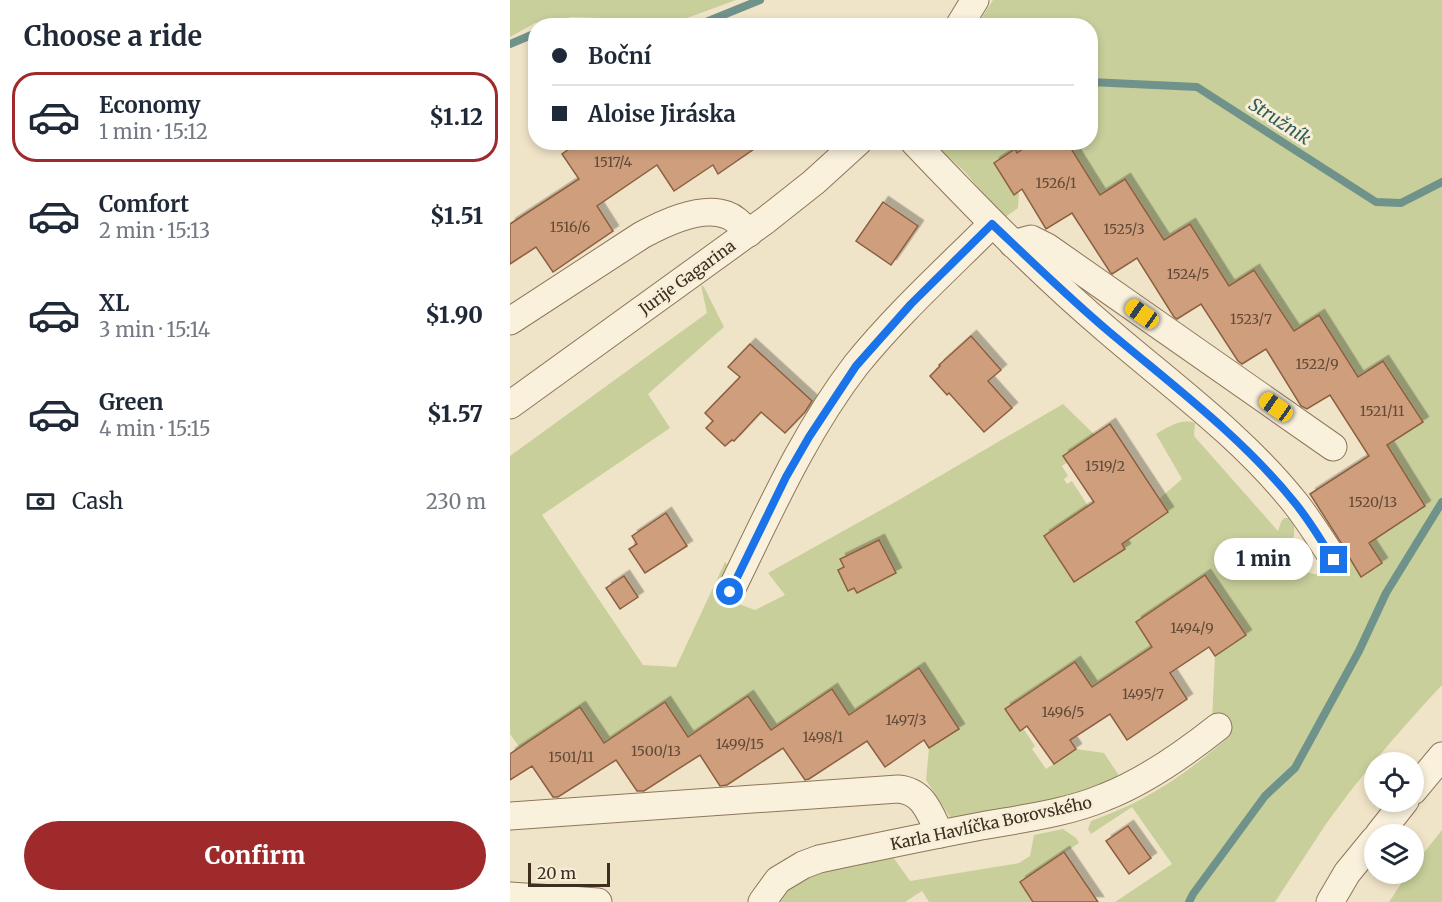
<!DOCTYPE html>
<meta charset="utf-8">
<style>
:root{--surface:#fff;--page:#f2f2f3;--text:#1f2937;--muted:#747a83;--line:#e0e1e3;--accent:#9e2a2b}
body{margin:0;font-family:Merriweather,serif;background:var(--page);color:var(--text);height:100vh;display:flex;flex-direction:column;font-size:22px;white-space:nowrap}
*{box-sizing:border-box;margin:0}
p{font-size:20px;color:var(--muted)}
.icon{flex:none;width:33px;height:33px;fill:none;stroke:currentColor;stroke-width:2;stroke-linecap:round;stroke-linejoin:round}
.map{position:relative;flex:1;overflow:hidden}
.details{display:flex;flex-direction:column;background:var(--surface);width:510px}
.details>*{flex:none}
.hud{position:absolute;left:18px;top:18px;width:570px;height:132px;border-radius:24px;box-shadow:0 3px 9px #0003;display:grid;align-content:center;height:132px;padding:0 24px;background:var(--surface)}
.buttons{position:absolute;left:854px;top:752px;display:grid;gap:12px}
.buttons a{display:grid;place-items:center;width:60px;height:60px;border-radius:50%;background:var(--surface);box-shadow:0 3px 9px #0003;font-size:30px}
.scale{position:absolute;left:18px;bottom:15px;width:82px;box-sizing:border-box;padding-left:6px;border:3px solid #3d2e20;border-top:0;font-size:16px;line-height:21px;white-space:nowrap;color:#3d2e20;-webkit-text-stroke:4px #f7eed8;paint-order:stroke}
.end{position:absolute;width:27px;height:27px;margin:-14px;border:8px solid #1a73e8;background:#fff;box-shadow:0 0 0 3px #fff}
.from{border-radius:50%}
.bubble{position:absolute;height:42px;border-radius:21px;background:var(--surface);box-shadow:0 3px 9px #0003;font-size:20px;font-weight:800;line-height:42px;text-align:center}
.car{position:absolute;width:18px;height:36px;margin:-18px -9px;border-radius:8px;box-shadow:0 0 4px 2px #0007;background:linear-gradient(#f5c518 24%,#345 0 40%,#f5c518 0 76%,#345 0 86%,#f5c518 0)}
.hud b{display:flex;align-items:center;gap:21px;height:57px;font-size:22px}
.hud b+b{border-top:2px solid var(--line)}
.hud i{width:15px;height:15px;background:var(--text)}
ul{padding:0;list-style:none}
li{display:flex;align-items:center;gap:18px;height:90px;margin:0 12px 9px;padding:0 12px;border:3px solid transparent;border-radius:24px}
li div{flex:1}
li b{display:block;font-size:22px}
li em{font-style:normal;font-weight:800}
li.active{border-color:var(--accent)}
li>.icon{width:54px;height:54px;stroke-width:1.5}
h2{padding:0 24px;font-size:27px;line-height:72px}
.pay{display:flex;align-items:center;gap:15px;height:66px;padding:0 24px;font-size:22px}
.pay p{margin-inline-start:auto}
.button{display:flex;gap:12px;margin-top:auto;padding:12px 24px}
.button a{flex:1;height:69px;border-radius:36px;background:var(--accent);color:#fff;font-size:24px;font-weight:800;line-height:69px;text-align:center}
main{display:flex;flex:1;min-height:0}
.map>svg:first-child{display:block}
.green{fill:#c9cf9b}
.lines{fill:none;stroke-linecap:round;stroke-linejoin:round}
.stream{stroke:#6f938a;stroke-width:8}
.building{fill:#cf9f7d;stroke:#8d5f41;stroke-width:1.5;filter:url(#shadow)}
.street-casing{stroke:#8d765c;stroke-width:29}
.street{stroke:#faf1dc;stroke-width:27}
.route{stroke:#1a73e8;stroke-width:8}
.labels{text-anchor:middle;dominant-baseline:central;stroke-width:6;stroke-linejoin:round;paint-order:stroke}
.number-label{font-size:14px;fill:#624a37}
.street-label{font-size:16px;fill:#3d2e20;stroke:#f7eed8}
.water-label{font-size:18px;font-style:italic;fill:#2f5d5a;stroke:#f7eed8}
</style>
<main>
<section class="details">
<h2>Choose a ride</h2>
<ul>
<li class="active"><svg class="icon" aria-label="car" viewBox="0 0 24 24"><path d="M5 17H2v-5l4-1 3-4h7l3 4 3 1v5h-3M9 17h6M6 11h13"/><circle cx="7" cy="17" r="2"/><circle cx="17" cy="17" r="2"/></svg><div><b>Economy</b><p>1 min · 15:12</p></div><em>$1.12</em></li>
<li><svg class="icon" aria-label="car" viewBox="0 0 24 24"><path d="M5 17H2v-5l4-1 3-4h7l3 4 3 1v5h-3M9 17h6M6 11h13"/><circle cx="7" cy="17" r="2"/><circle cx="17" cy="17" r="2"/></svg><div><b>Comfort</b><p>2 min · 15:13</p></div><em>$1.51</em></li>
<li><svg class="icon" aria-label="car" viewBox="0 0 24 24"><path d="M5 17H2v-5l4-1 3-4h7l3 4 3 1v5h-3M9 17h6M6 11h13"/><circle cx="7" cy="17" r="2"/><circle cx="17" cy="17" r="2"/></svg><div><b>XL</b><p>3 min · 15:14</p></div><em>$1.90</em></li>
<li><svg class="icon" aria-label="car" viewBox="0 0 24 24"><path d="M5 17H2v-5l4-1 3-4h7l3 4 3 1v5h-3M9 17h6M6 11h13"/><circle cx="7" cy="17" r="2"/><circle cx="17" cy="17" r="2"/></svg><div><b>Green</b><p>4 min · 15:15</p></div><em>$1.57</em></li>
</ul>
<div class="pay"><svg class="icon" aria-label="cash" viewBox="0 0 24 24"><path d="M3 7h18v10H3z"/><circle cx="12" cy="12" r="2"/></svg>Cash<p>230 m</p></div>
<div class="button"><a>Confirm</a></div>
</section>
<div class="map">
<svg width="932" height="902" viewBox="0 0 932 902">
<defs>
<filter id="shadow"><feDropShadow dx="5.5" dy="-5.5" stdDeviation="0" flood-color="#0004"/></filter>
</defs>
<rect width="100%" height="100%" fill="#f0e4c8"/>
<g class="green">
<polygon points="0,0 226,0 158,25 148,25 89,18 62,17 25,23 0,37"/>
<path d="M483,0h449v685c-41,44 -81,90 -116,139 -17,26 -34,52 -51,78h-160l57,-38 -40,-57 -41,27 -3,-5 3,-8c13,-5 26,-10 39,-16 36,-18 70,-42 99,-69l-14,-18 -3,3 3,-65 31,-21 -41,-60 -69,47 16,25 -60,40 -18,-25 -20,14 -16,16 -3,-4 -30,21 14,21 4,-2 12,18 -3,3 14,20 30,-20 28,4 14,21 -5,11 -160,37 -27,-42 3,-32 30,-19 -13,-21 -4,2 -9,-21 -14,-21 -70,47 -17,-25 -61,40 -23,-34 -60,41 -23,-35 -61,41 -24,-35 -60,40 -10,-14v-278l197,-143 -6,-28 3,2 20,40 -76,67 22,34 -128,87 101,150 33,2 49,-105 7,7 4,34 19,7 30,-15 -17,-22 129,-72 166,-97 32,31 -32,20 5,7 -6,4 6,10 -4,3 3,5 5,-3 16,25 -44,30 30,46 51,-33 -10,-16 12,-36 20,30 21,-14 -9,-14 23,-20 -26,-45c12,-7 25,-16 39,-11l-1,13 84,95 3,-9 3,-4h7c6,10 3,20 -1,31 8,12 14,29 31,24l1,2 16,-10 -1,-2 11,-8 13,21 21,-13 -13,-20 56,-37 -38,-61 35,-23 -38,-61 -26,16 -64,-46 -39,-61 -26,16 -65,-46 -39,-61 -25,16 -33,-52 23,-1v-116l-113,-1z"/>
<polygon points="423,143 523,143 507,153 504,149 484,163 503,194 509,191 508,208 494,218 455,172"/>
<polygon points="553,829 566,838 569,843 510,882 523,902 419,902 412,891 395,902 267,902 288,876 383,857 400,881 509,863 520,856 524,835"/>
<polygon points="932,830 932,902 879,902 898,873 903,873 904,865"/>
</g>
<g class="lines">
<g class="stream">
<polyline points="61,26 82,26"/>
<polyline points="186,26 250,0"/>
<polyline points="0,44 26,33"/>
<polyline points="580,82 687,87 866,202 891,203 932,182"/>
<polyline points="679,902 683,894 755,796 785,768 849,651 876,593 932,502"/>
</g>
</g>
<g class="building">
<polygon points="69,142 254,142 208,174 203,165 164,191 147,165 87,206 103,231 43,272 26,247 0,264 0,224 69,179 52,154"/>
<polygon points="523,142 557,142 590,195 615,179 654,240 680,224 719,286 744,270 784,331 809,315 848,377 873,361 913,422 877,445 915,506 859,543 872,563 851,577 839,557 837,552 800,494 859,456 820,395 797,409 791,406 756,349 732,364 728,361 691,304 667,319 664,317 627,258 602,274 600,272 562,213 536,229 512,189 504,195 484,163 505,149 507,153"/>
<polygon points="373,202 408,226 381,265 346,241"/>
<polygon points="461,336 491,370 478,381 502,408 474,432 439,393 437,395 420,376 430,366 429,365"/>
<polygon points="240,344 302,401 295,412 275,433 251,412 224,441 222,440 215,446 196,428 203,421 195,413 230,377 218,367"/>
<polygon points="600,424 658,512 612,544 615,549 564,582 534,536 584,502 553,456"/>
<polygon points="156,513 177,546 135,573 119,549 127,544 122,536"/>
<polygon points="369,540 386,573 347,593 344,588 338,591 328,570 334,567 330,559"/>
<polygon points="695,575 736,635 705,656 699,647 660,673 677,699 617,740 600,714 560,740 566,749 544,764 517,726 510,731 495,709 565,662 582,687 642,647 626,622"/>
<polygon points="114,576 128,597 110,609 96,588"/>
<polygon points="409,668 449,729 419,748 414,740 375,767 357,741 299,779 295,780 273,748 217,785 210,786 190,755 134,791 127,791 106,760 48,797 43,797 22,766 0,780 0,754 70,707 94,743 155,702 178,737 238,696 261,730 322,689 339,715"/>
<polygon points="618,826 641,858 619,874 596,841"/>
<polygon points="554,852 588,902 523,902 510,882"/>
</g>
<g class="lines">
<g class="street-casing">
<g id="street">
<polyline points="449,26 465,0"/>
<path d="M404,142c62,65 124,129 192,187 65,56 136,107 190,175 14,18 26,37 38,56"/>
<polyline points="503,244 521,239 537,247 823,447"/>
<path d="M0,321l132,-86c22,-12 60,-30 85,-20 9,3 15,11 22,18"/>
<polyline points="0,405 256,220 304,182 348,142"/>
<path d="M220,592c38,-77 73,-158 126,-227 41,-51 90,-95 136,-141"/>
<polyline points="903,791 932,756"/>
<path d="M0,816l388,-27c26,2 32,25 42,45"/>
<polyline points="869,834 895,801"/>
<polyline points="0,896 88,902"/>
<path d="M252,902l16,-22 25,-15 16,-6c52,-11 104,-22 157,-32 43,-8 89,-13 129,-30 41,-16 79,-43 113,-70"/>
<polyline points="820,902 837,873 864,840"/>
</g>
</g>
<use href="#street" class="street"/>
</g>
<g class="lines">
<path class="route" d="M220,592l56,-115 23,-40 47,-71 55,-62 81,-80c38,36 75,72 115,106 65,55 134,106 188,173 15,18 26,38 39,57"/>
</g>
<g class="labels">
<g class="number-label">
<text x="103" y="162">1517/4</text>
<text x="546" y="183">1526/1</text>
<text x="60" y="227">1516/6</text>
<text x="614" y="229">1525/3</text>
<text x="678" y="274">1524/5</text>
<text x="741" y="319">1523/7</text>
<text x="807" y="364">1522/9</text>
<text x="872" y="411">1521/11</text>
<text x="595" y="466">1519/2</text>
<text x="863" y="502">1520/13</text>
<text x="682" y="628">1494/9</text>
<text x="633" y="694">1495/7</text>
<text x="553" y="712">1496/5</text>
<text x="396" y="720">1497/3</text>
<text x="313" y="737">1498/1</text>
<text x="230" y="744">1499/15</text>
<text x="146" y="751">1500/13</text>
<text x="61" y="757">1501/11</text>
</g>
<g class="street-label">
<text transform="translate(177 277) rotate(-36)">Jurije Gagarina</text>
<text transform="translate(481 823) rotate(-12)">Karla Havlíčka Borovského</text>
</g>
<g class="water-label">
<text transform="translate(770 121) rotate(33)">Stružník</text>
</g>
</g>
</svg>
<div class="buttons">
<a><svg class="icon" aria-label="locate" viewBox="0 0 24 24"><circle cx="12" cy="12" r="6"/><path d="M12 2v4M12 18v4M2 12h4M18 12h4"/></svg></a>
<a><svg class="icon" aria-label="layers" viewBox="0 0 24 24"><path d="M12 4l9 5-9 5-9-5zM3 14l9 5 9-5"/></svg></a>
</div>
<div class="scale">20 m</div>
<i class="end from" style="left:220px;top:592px"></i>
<i class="end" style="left:824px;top:560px"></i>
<div class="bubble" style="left:704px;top:538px;width:99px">1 min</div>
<i class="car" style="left:632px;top:314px;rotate:305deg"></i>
<i class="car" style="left:766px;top:407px;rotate:305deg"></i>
<div class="hud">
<b><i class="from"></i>Boční</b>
<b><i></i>Aloise Jiráska</b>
</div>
</div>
</main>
